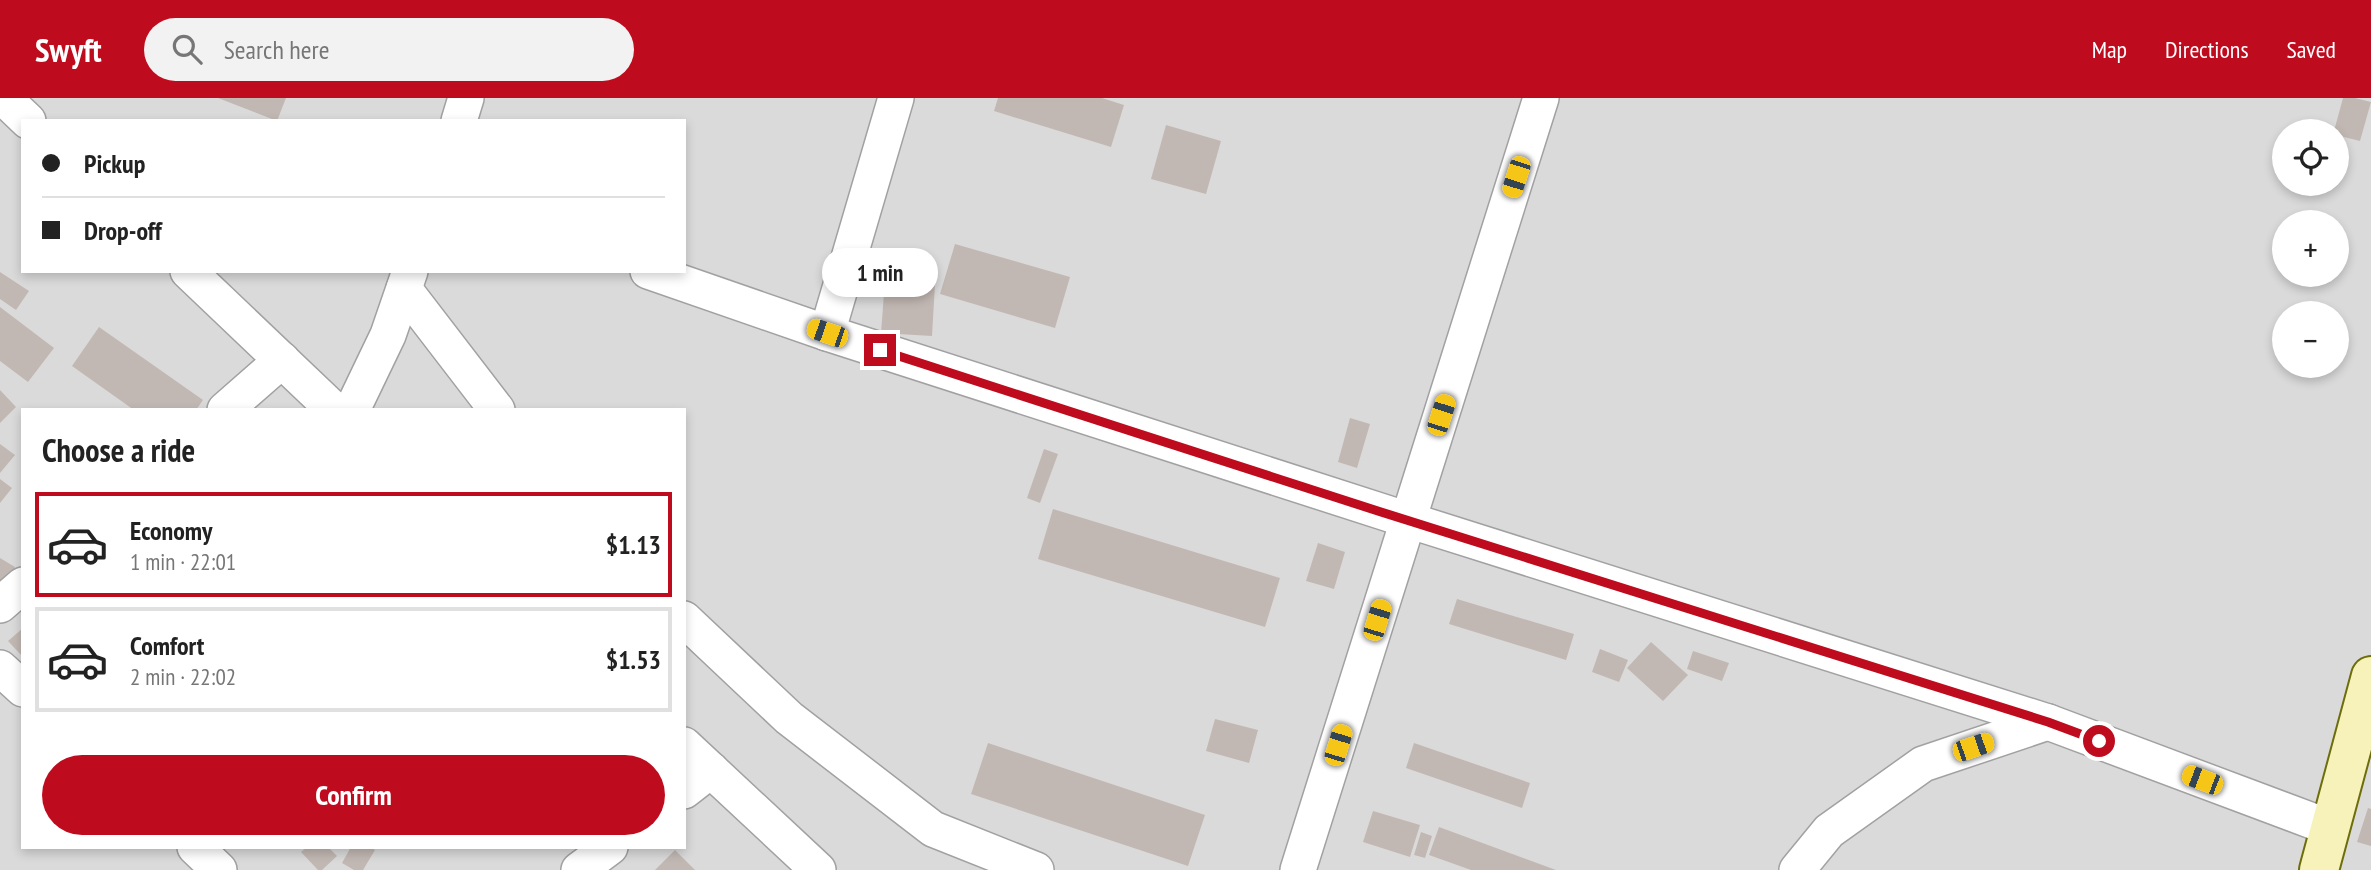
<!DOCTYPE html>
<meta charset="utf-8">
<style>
:root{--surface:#fff;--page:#f2f2f2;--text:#222;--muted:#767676;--line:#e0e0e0;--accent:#bf0b1e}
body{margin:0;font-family:"PT Sans Narrow",sans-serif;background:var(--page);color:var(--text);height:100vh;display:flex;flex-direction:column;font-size:26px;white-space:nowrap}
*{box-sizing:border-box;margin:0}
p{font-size:23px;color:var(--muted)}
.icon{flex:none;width:38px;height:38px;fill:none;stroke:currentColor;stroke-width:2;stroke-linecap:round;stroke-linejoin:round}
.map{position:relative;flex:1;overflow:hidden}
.sheet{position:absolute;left:21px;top:310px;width:665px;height:441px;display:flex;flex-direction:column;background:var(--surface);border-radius:0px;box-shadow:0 4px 10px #0003}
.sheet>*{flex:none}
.guide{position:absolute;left:21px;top:21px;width:665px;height:154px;border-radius:0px;box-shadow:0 4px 10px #0003;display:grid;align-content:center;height:154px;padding:0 21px;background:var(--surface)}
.tools{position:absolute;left:2272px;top:21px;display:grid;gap:14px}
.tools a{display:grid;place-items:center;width:77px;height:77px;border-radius:50%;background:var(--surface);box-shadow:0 4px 10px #0003;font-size:35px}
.end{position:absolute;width:32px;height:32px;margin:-16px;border:9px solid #bf0b1e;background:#fff;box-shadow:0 0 0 4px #fff}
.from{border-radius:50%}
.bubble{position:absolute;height:49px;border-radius:24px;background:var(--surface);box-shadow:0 4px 10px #0003;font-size:23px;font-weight:600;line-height:49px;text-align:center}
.car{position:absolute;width:21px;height:42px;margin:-21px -10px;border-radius:9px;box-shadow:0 0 5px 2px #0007;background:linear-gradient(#f5c518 24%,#345 0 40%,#f5c518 0 76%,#345 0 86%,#f5c518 0)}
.guide b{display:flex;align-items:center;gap:24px;height:66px;font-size:26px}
.guide b+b{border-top:2px solid var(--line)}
.guide i{width:18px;height:18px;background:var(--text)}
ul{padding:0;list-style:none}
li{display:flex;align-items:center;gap:21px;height:105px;margin:0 14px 10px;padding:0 7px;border:4px solid var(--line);border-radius:0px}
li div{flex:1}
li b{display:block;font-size:26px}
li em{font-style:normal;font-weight:600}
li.selected{border-color:var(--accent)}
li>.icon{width:63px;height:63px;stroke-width:1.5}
h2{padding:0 21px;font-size:32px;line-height:84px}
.primary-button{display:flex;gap:14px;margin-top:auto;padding:14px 21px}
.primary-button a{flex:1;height:80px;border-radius:42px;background:var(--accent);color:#fff;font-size:28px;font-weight:600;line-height:80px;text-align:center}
header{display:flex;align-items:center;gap:42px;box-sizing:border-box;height:98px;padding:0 35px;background:var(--accent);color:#fff}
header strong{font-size:33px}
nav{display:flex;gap:38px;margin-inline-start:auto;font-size:24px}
.search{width:490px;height:63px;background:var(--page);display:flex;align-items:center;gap:18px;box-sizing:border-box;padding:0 24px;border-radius:38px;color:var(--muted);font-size:26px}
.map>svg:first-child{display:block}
.residential{fill:#dbdada;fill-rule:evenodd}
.building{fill:#c2b8b3}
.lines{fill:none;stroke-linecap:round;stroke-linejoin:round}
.minor-casing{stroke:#a1a1a1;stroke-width:38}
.secondary-casing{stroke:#6d6d0b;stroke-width:42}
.minor{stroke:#fff;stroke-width:35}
.secondary{stroke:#f6f2b9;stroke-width:38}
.route{stroke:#bf0b1e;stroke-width:9}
</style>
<header>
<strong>Swyft</strong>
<div class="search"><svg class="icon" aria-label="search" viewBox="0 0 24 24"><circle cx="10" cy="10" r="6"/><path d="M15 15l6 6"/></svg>Search here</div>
<nav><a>Map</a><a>Directions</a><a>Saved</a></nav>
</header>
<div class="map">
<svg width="2371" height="772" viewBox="0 0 2371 772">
<rect width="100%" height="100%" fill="#eee9e3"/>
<path class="residential" d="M0,0h2371v772h-2371zM23,23h661v150h-661zM2284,33h52v53h-52zM2284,124h52v53h-52zM2284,215h52v53h-52zM23,312h661v437h-661z"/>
<g class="building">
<polygon points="218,0 286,0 277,23"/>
<polygon points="998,0 1102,0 1124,7 1111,49 994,13"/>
<polygon points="2343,0 2355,0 2371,4 2360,43 2336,37 2336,33 2334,33"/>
<polygon points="1166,27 1221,43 1206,96 1151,81"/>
<polygon points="955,146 1070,179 1055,230 940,196"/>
<polygon points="0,174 29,193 16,212 0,201"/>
<polygon points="885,182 935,186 932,238 881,235"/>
<polygon points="0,209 54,250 28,284 0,263"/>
<polygon points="99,229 203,302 196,312 134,312 72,268"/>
<polygon points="0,292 16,309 0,325"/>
<polygon points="1350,320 1370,326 1357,370 1338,364"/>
<polygon points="0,346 15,357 0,375"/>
<polygon points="1044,351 1058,356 1040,405 1027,400"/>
<polygon points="0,381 12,390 0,405"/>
<polygon points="1053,411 1280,480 1265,529 1038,461"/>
<polygon points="1318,445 1345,454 1334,491 1306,483"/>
<polygon points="0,460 15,469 0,492"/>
<polygon points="1457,501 1574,536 1566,562 1449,526"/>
<polygon points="23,530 23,559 8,543"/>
<polygon points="1651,544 1688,577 1663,603 1627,570"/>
<polygon points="1600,551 1628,562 1619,584 1592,574"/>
<polygon points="1693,553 1729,565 1722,583 1687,571"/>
<polygon points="1215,621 1258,632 1249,665 1206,653"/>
<polygon points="988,645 1205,717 1188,768 971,696"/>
<polygon points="1414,645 1530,685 1522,710 1406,670"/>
<polygon points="2368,710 2371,711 2371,748 2357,744"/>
<polygon points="1373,713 1420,727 1410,759 1363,744"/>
<polygon points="1439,729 1556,772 1471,772 1429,757"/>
<polygon points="1421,734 1432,738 1425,760 1414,757"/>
<polygon points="307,749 328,749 337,758 322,772 318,772 301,754"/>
<polygon points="351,749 370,749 375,752 363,772 354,772 342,765"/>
<polygon points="675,752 695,772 655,772"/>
</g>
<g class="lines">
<g class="minor-casing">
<g id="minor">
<polyline points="4,0 28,23"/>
<polyline points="459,23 466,0"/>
<polyline points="188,173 334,312"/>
<polyline points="648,173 827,235 1408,422 2048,624 2331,730"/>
<polyline points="404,191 497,312"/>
<polyline points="827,235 896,0"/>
<polyline points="225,312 282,262"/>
<polyline points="352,312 388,237 410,173"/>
<polyline points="0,507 23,487"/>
<polyline points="684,521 789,620 933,731 1036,772"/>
<polyline points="0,570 23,591"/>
<polyline points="684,647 818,772"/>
<polyline points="684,693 711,672"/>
<polyline points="195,749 219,772"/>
<polyline points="579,772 610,749"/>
<polyline points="1298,772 1541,0"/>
<polyline points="1797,772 1829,733 1923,666 2048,624"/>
</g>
</g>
<g class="secondary-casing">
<polyline id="secondary" points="2319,772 2371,578"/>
</g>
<use href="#minor" class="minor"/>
<use href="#secondary" class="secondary"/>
</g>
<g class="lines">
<polyline class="route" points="880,252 1381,414 2048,624 2099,643"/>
</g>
</svg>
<div class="tools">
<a><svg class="icon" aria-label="locate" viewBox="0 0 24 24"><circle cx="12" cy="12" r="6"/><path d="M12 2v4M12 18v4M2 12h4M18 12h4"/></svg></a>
<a>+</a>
<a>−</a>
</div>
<i class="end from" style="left:2099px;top:643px"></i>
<i class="end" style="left:880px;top:252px"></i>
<div class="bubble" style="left:822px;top:150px;width:116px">1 min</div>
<i class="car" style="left:1516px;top:79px;rotate:198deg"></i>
<i class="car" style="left:827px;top:235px;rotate:289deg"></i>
<i class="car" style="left:1441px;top:317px;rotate:18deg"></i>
<i class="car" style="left:1377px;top:522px;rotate:17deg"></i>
<i class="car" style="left:1338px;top:647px;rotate:17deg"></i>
<i class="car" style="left:1973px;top:649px;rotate:71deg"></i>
<i class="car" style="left:2202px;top:682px;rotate:291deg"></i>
<div class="guide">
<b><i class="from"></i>Pickup</b>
<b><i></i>Drop-off</b>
</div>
<section class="sheet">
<h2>Choose a ride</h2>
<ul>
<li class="selected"><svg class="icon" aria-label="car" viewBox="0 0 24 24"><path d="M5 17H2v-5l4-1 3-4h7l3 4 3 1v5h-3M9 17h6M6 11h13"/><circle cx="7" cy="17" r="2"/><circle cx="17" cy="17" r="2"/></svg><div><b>Economy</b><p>1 min · 22:01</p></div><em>$1.13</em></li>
<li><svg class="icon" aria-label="car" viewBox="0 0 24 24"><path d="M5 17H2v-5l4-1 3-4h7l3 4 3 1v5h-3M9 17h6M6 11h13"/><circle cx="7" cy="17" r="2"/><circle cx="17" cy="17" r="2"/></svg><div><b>Comfort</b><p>2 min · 22:02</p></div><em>$1.53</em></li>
</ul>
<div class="primary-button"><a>Confirm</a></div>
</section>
</div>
